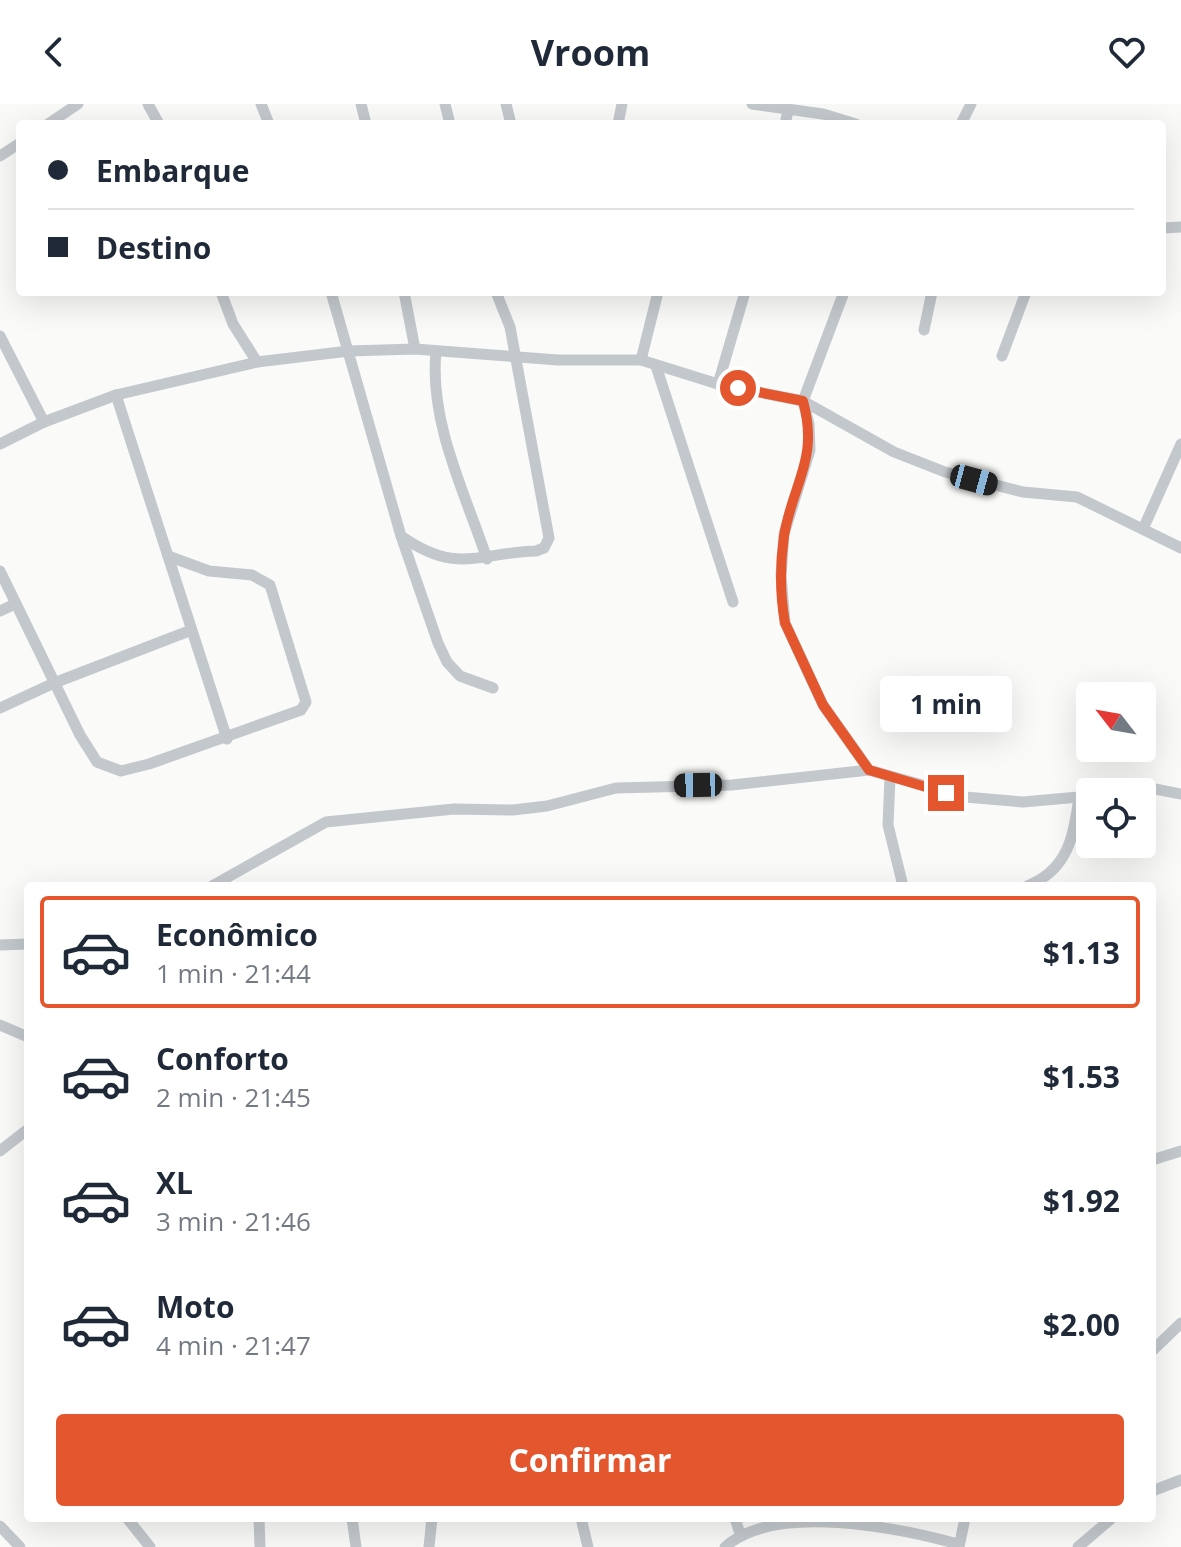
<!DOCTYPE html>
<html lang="pt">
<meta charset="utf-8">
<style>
:root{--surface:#fff;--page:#f2f2f3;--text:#1f2937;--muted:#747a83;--line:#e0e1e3;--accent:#e4572e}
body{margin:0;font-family:"Open Sans",sans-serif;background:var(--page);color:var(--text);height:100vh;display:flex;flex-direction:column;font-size:30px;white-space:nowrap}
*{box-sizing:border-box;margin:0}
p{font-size:26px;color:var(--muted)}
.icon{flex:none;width:44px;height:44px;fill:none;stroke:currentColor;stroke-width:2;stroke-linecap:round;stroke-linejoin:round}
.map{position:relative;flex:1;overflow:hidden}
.drawer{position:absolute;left:24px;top:778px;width:1132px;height:640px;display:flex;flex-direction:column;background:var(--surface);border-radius:8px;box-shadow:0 8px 32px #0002}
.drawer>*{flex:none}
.banner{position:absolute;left:16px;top:16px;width:1150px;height:176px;border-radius:8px;box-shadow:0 8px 32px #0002;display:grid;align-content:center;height:176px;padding:0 32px;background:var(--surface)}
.needle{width:52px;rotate:301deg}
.controls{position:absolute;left:1076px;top:578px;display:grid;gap:16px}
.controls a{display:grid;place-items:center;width:80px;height:80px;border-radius:8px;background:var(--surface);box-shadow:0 8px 32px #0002;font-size:40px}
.end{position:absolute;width:36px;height:36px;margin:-18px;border:10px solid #e4572e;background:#fff;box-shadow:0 0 0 4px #fff}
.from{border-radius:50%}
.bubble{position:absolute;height:56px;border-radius:8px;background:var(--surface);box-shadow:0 8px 32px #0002;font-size:26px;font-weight:700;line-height:56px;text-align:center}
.car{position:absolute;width:24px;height:48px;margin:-24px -12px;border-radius:10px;box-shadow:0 0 6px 2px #0007;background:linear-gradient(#222 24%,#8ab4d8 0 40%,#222 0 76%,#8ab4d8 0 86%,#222 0)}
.banner b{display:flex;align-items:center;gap:28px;height:76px;font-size:30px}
.banner b+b{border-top:2px solid var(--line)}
.banner i{width:20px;height:20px;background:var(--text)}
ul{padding:14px 0 0;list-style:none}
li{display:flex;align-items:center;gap:24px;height:112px;margin:0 16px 12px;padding:0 16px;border:4px solid transparent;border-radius:8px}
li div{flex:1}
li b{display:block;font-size:30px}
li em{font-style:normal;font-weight:700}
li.current{border-color:var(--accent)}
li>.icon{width:72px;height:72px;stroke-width:1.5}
.primary-button{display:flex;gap:16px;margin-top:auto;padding:16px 32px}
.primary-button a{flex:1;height:92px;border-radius:8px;background:var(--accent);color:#fff;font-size:32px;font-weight:700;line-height:92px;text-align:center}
header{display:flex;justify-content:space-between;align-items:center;height:104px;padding:0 32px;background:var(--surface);font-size:36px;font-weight:700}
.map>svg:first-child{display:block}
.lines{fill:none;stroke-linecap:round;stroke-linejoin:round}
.street{stroke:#c3c8cc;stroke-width:11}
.route{stroke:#e4572e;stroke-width:10}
</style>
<header><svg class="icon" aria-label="back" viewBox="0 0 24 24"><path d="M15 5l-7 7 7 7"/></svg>Vroom<svg class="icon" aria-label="heart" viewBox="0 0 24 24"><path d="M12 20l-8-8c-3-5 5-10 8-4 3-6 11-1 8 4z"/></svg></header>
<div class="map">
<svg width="1181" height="1443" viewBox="0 0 1181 1443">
<rect width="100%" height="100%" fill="#fafaf8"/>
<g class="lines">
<g class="street">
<polyline points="148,0 159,20"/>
<polyline points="261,0 269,20"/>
<polyline points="361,0 366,20"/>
<polyline points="445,0 450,20"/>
<polyline points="506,0 511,20"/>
<polyline points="752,0 823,10 856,20"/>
<polyline points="48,20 78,0"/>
<polyline points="618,20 622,0"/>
<polyline points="785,20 788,7"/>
<polyline points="961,20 971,0"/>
<polyline points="0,52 20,39"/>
<polyline points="1162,124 1181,123"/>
<polyline points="221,188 233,220 257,258"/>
<polyline points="331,188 401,432 438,539 447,558 460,572 493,584"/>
<polyline points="404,188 415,245"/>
<polyline points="844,188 803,297 809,320 810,346 784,430 781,471 785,519 823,601 869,666"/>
<polyline points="924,226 932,188"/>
<polyline points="0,232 44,318"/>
<path d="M436,248c-7,70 29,141 51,207"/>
<polyline points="1002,252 1026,188"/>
<polyline points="641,256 658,188"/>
<polyline points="656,262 733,498"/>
<polyline points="718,280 745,188"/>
<polyline points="116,291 227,635"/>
<polyline points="0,340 44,318 116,291 257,258 349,247 415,245 558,256 641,256 718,280 803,297 894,348 945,368 1023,388 1077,393 1181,444"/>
<polyline points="1143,425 1181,340"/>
<path d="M401,432c56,39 76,17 135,15l8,-3 5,-10 -39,-211 -14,-35"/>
<polyline points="0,467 80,631 97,658 121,667 149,660 301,606 306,598 270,481 252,471 209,467 168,452"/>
<polyline points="0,507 15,500"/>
<polyline points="0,604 54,579 189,527"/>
<polyline points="890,673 888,721 903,782"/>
<polyline points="1119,688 1150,684 1181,690"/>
<polyline points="212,782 326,718 454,705 513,706 547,702 616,684 732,681 869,666 965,693 1023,698 1090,692"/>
<path d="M1027,782c41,-16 47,-50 52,-89"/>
<polyline points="0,841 28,840"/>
<polyline points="0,921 28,933"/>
<polyline points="0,1047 28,1025"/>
<polyline points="1152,1056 1181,1047"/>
<polyline points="1152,1247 1181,1219"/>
<polyline points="1152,1387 1181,1376"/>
<polyline points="127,1414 150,1443"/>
<polyline points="259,1414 260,1443"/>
<polyline points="352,1414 356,1443"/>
<polyline points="581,1414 588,1443"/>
<polyline points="735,1414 740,1430"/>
<polyline points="0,1422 20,1443"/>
<polyline points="429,1443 432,1414"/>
<path d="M725,1443c50,-45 174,-19 233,-3"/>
<polyline points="959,1443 965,1414"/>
<polyline points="1078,1443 1112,1414"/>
</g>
</g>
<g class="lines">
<path class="route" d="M738,284l65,13c16,59 -10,81 -19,135 -4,28 -4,59 1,87l38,82 46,65 77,23"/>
</g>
</svg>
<div class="controls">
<a><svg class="needle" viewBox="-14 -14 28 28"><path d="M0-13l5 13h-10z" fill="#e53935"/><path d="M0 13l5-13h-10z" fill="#747a83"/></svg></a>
<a><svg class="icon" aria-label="locate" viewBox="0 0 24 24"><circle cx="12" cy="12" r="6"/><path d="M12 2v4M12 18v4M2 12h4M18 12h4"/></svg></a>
</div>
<i class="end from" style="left:738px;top:284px"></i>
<i class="end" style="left:946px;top:689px"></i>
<div class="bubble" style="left:880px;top:572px;width:132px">1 min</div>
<i class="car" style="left:974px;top:376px;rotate:105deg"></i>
<i class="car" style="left:698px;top:681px;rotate:269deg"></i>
<div class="banner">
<b><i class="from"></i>Embarque</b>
<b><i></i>Destino</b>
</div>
<section class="drawer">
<ul>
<li class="current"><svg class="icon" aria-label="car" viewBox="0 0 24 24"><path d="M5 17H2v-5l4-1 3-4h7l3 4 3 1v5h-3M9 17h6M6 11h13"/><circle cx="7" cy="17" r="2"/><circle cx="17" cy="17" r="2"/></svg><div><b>Econômico</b><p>1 min · 21:44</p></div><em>$1.13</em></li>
<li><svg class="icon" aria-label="car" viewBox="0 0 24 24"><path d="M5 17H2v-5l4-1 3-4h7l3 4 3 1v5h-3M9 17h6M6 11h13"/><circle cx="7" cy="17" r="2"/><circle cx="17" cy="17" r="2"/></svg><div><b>Conforto</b><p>2 min · 21:45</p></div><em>$1.53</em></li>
<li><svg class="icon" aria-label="car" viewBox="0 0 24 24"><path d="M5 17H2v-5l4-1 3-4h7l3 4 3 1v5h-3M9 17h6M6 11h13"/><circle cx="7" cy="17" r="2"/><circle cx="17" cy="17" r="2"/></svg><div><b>XL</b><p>3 min · 21:46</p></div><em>$1.92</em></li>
<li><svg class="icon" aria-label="car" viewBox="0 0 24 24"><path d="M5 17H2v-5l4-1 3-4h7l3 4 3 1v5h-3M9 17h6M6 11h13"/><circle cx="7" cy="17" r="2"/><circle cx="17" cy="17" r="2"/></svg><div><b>Moto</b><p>4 min · 21:47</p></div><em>$2.00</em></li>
</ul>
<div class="primary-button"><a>Confirmar</a></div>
</section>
</div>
